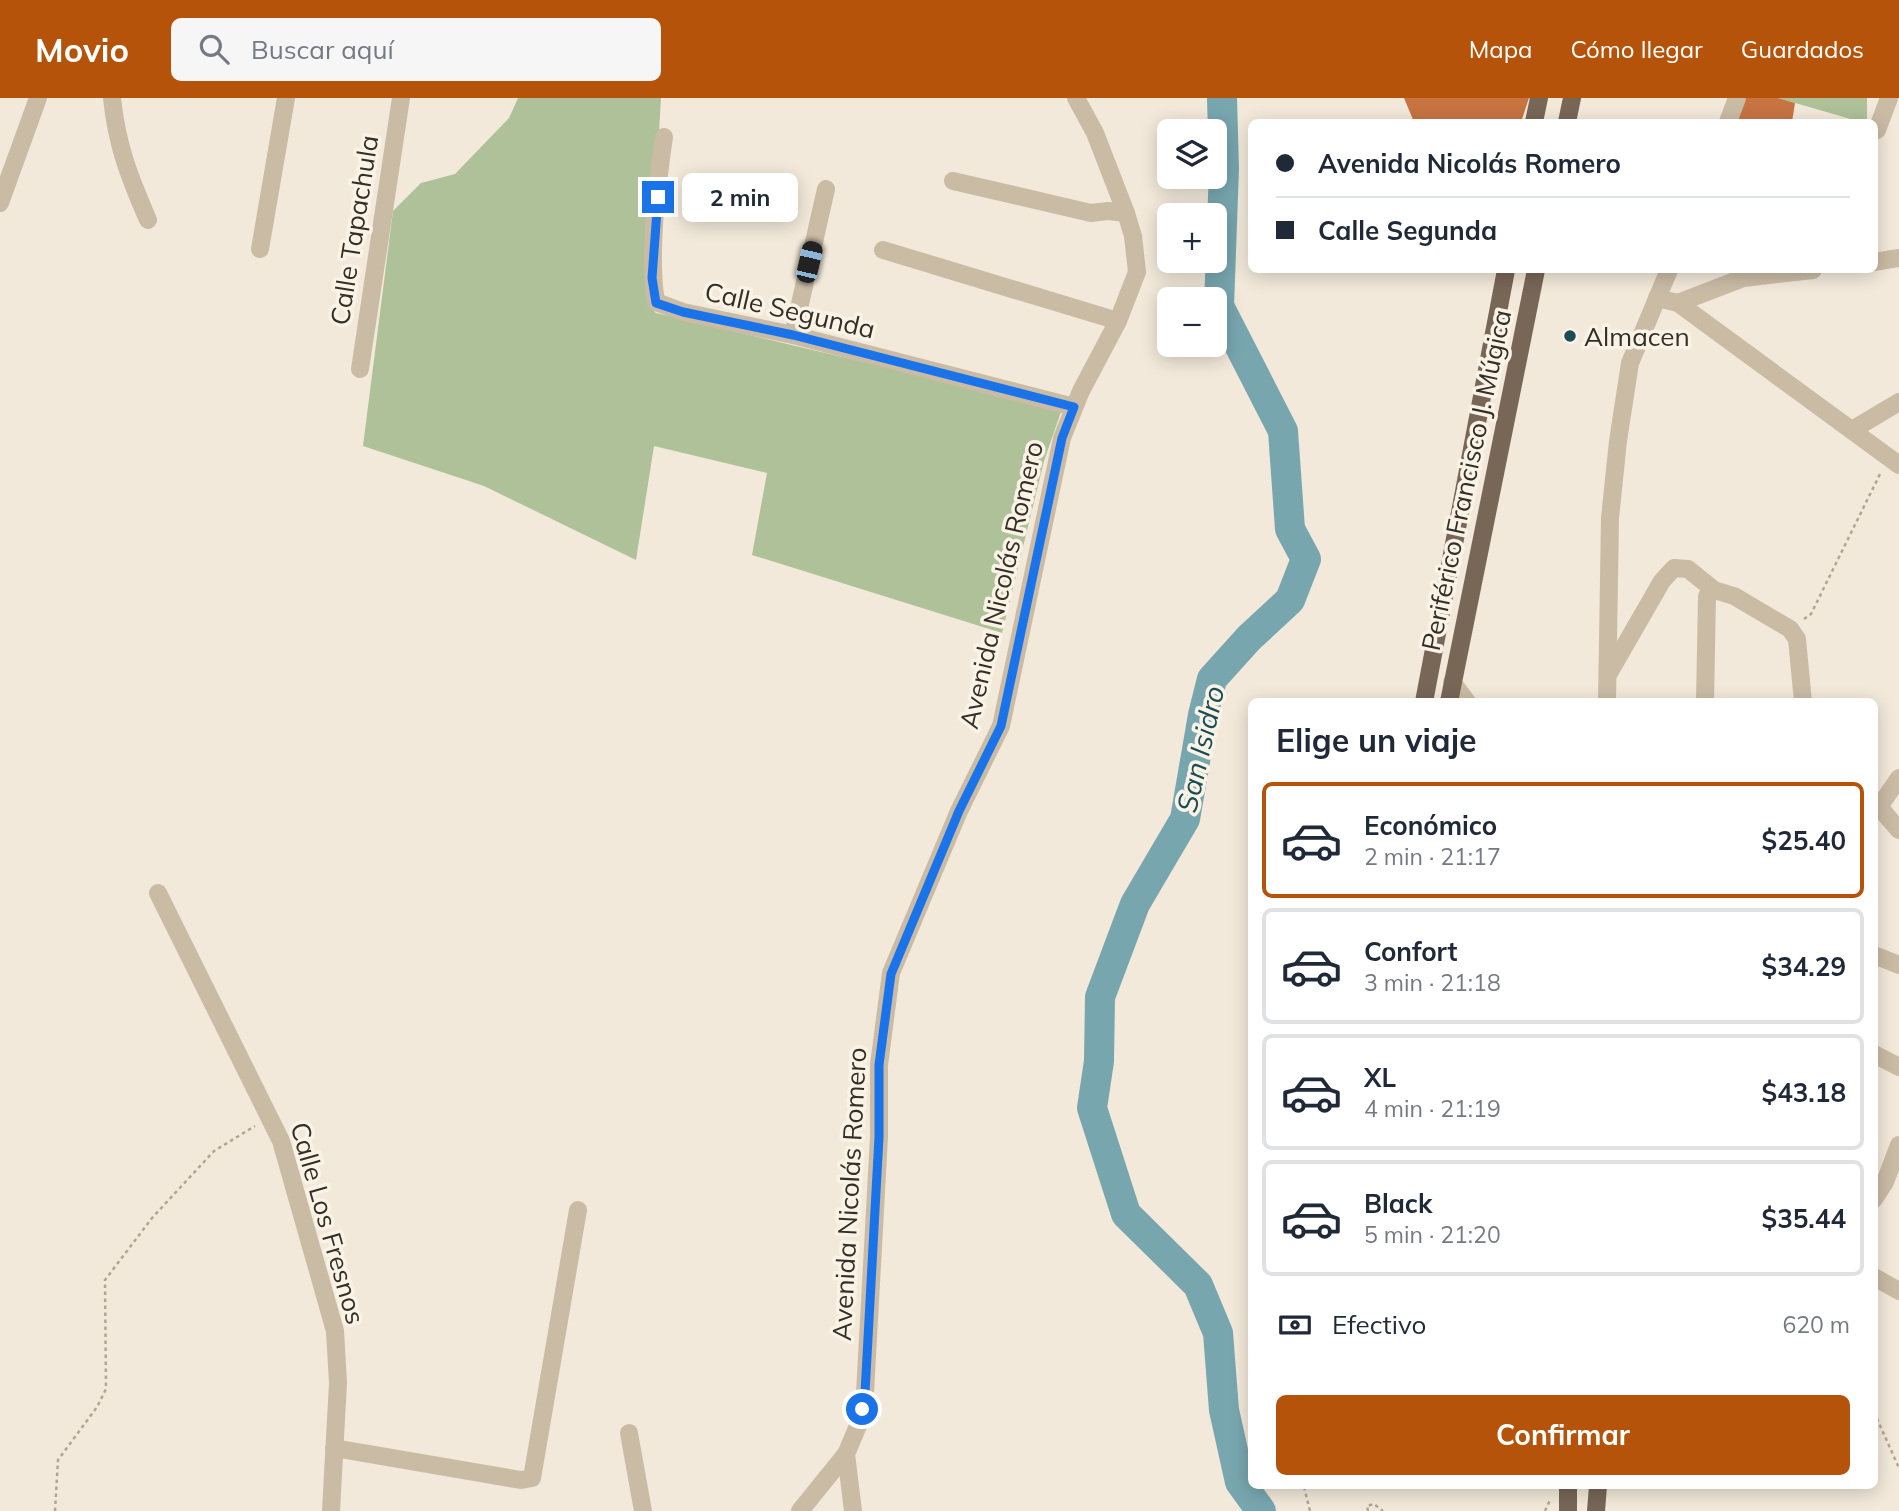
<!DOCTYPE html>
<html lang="es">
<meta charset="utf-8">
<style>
:root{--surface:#fff;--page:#f6f6f7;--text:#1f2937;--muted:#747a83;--line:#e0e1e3;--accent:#b45309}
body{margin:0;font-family:Mulish,sans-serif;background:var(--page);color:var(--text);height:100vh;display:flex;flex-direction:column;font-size:26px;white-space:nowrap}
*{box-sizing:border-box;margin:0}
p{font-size:23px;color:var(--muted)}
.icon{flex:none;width:38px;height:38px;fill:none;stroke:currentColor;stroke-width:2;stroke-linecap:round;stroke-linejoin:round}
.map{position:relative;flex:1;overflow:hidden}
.side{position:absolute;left:1248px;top:600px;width:630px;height:791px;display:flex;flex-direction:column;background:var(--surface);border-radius:10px;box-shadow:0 4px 18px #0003}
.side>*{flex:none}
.guide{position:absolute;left:1248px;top:21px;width:630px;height:154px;border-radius:10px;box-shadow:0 4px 18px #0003;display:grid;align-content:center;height:154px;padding:0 28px;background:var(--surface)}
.tools{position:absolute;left:1157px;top:21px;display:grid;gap:14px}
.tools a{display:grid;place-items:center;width:70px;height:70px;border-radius:10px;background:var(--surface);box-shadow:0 4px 18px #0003;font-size:35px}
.end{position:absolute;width:32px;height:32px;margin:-16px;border:9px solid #1a73e8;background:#fff;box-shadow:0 0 0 4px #fff}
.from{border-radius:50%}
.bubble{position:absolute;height:49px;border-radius:10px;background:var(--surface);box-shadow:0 4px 18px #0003;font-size:23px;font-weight:700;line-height:49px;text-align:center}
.car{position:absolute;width:21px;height:42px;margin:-21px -10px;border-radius:9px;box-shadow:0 0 5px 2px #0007;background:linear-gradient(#222 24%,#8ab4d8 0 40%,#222 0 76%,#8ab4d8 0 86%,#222 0)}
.guide b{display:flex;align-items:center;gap:24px;height:66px;font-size:26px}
.guide b+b{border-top:2px solid var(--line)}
.guide i{width:18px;height:18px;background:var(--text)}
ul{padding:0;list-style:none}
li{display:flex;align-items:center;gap:21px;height:116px;margin:0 14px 10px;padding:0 14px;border:4px solid var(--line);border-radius:10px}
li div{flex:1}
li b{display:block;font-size:26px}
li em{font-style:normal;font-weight:700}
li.on{border-color:var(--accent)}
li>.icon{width:63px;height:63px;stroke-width:1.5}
h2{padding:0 28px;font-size:32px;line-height:84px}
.pay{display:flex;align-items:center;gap:18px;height:77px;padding:0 28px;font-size:26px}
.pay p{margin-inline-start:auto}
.button{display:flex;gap:14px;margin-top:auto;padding:14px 28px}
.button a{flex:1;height:80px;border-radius:10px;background:var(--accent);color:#fff;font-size:28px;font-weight:700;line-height:80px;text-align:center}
header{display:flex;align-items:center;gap:42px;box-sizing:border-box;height:98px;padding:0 35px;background:var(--accent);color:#fff}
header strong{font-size:33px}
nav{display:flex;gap:38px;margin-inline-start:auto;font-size:24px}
.search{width:490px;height:63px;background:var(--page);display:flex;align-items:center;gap:18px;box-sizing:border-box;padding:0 24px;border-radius:10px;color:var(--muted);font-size:26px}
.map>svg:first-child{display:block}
.green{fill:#afc199}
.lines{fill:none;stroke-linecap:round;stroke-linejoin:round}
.river{stroke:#78a6af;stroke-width:30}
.building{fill:#c77342}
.path{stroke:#b5a590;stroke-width:2.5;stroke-dasharray:3.5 3.5;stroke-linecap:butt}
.minor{stroke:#cabba5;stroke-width:18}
.tertiary{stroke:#cabba5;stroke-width:18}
.primary{stroke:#786657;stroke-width:18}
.route{stroke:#1a73e8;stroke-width:9}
.poi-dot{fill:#1c4c57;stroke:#f9f3e6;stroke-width:2.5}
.labels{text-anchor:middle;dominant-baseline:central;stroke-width:7;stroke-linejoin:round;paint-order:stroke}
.street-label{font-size:26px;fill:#352d27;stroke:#f9f3e6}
.poi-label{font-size:26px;fill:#352d27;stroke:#f9f3e6;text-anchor:start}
.water-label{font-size:28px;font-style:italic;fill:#1c4c57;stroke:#f9f3e6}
</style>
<header>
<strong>Movio</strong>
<div class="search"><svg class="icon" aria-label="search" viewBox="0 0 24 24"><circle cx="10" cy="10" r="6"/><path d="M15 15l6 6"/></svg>Buscar aquí</div>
<nav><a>Mapa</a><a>Cómo llegar</a><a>Guardados</a></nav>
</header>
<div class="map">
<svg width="1899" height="1413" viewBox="0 0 1899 1413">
<rect width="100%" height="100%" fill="#f2e9da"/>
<g class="green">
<polygon points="518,0 661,0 649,208 656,215 1062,311 1044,363 1002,535 752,457 767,375 654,348 636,462 484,388 363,348 393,113 421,85 455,76 509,20"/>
<polygon points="1778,0 1867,0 1867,24 1861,24"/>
</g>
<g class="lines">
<polyline class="river" points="1222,0 1224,71 1219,208 1283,333 1290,431 1306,461 1290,502 1249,540 1212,581 1203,617 1185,721 1135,806 1100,899 1099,963 1092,1010 1126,1116 1198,1187 1218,1235 1224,1312 1240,1384 1261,1413"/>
</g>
<g class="building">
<polygon points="1404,0 1529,0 1521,24 1414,24"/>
<polygon points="1744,0 1778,0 1795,5 1792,24 1735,24"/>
</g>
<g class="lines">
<g class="path">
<polyline points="1804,521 1811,516 1880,376"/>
<polyline points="1874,1314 1899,1370"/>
<polyline points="1304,1389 1310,1413"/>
<polyline points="55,1413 58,1362 97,1309 106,1291 105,1182 152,1120 214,1053 255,1028"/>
<polyline points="1368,1413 1367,1408 1374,1406 1383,1413"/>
<polyline points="1545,1413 1550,1402"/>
</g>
<g class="minor">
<path d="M112,0c5,48 17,78 36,122"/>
<polyline points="1728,24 1737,0"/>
<polyline points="1877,32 1889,0"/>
<path d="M664,39c-7,49 -16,117 -8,165l27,10 110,23 281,72"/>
<polyline points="953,83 1091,115 1108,113 1126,115"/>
<polyline points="0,105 38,0"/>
<polyline points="260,151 286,0"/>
<polyline points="883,152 1118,223"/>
<polyline points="1874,164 1899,160"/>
<polyline points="1657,200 1678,205 1899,367"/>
<polyline points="1678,205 1743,180 1813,172"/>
<polyline points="793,237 826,91"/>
<polyline points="360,271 401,0"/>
<polyline points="1852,332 1899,304"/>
<polyline points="1609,575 1662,483 1674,470 1688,471 1714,492 1734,498 1790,531 1797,541 1803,604"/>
<polyline points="1452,584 1467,604"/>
<polyline points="1607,604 1610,420 1618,343 1630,265 1669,172"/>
<polyline points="1705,604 1707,498 1714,492"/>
<polyline points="1879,709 1899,680"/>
<polyline points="1879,709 1899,732"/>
<polyline points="158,795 281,1043 335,1233 338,1285 331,1413"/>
<polyline points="1874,857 1899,867"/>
<polyline points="1874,956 1899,969"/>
<polyline points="1874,1101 1885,1084 1899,1047"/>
<polyline points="1874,1179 1899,1193"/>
<polyline points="629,1335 643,1413"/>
<polyline points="334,1350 521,1382 532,1380 578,1112"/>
<polyline points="846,1356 853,1413"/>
</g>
<polyline class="tertiary" points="800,1413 846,1356 858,1328 865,1295 879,1039 879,967 891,875 959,713 1001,628 1062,340 1081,293 1118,223 1137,174 1133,138 1126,115 1095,35 1076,0"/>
<g class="primary">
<polyline points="1534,24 1539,0"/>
<polyline points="1567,24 1572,0"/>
<polyline points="1424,604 1506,172"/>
<polyline points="1449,604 1536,172"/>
<polyline points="1568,1413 1568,1388"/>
<polyline points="1596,1413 1598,1388"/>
</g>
</g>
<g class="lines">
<polyline class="route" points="658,99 652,180 656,205 683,214 793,237 1074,309 1062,340 1001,628 959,713 891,876 879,967 879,1039 865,1295 862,1311"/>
</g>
<circle class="poi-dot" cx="1570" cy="238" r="7"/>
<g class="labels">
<g class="street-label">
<text transform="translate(354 132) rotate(-81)">Calle Tapachula</text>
<text transform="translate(790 212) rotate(13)">Calle Segunda</text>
<text transform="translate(1466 382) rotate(-78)">Periférico Francisco J. Múgica</text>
<text transform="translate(1001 487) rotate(-77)">Avenida Nicolás Romero</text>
<text transform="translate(849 1096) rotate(-87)">Avenida Nicolás Romero</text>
<text transform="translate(328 1125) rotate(74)">Calle Los Fresnos</text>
</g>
<g class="poi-label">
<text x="1584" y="238">Almacen</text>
</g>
<g class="water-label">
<text transform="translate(1200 651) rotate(-77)">San Isidro</text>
</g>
</g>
</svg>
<div class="tools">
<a><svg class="icon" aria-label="layers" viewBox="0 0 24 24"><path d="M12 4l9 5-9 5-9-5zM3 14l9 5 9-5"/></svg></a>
<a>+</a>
<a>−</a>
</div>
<i class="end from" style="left:862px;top:1311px"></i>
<i class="end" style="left:658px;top:99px"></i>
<div class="bubble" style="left:682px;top:75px;width:116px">2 min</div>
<i class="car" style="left:809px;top:164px;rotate:13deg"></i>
<div class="guide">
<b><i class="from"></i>Avenida Nicolás Romero</b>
<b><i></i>Calle Segunda</b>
</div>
<section class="side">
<h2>Elige un viaje</h2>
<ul>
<li class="on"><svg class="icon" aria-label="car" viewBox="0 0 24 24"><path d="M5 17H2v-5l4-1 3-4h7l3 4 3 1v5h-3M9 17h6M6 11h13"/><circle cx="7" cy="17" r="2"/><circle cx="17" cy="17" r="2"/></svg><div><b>Económico</b><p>2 min · 21:17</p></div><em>$25.40</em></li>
<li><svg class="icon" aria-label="car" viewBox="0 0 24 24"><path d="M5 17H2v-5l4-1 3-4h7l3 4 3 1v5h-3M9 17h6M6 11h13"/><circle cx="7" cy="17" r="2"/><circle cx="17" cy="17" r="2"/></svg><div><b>Confort</b><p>3 min · 21:18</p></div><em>$34.29</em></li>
<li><svg class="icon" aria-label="car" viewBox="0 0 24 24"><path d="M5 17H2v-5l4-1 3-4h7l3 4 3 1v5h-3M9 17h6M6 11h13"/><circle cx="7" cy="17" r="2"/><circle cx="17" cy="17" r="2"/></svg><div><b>XL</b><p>4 min · 21:19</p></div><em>$43.18</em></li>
<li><svg class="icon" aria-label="car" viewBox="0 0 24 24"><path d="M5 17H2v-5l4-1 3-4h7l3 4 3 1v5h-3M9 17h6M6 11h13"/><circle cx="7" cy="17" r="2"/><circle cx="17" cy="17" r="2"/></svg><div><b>Black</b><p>5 min · 21:20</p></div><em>$35.44</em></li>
</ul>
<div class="pay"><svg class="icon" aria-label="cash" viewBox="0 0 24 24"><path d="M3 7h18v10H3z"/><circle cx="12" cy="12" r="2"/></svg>Efectivo<p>620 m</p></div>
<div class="button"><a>Confirmar</a></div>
</section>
</div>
